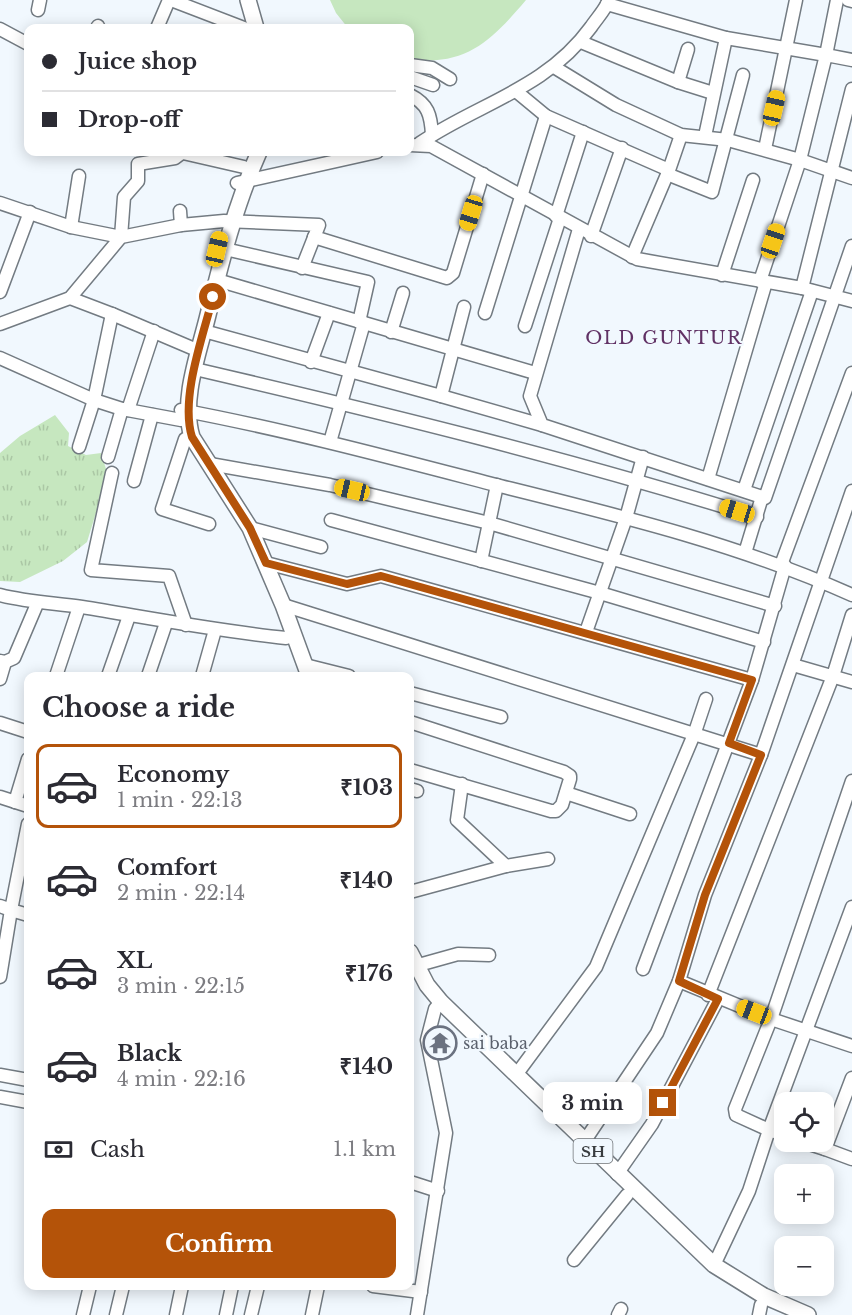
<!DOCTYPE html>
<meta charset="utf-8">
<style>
:root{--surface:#fff;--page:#f7f7f7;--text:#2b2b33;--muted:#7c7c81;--line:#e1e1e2;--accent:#b45309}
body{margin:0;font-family:"Libre Baskerville",serif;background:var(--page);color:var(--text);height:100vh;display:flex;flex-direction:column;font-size:22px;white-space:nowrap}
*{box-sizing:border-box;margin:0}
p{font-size:20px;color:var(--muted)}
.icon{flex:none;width:33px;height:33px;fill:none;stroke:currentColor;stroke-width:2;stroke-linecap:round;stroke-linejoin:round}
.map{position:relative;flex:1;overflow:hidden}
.side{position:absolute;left:24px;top:672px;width:390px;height:618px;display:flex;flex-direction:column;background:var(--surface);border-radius:12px;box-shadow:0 3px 15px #0003}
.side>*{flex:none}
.banner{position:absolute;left:24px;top:24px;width:390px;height:132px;border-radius:12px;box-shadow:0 3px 15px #0003;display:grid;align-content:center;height:132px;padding:0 18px;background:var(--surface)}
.fabs{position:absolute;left:774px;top:1092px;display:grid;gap:12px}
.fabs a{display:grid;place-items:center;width:60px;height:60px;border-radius:12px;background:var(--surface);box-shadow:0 3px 15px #0003;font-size:30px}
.end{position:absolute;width:27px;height:27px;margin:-14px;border:8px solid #b45309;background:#fff;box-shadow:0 0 0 3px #fff}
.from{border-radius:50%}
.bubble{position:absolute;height:42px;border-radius:12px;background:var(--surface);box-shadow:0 3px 15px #0003;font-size:20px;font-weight:700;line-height:42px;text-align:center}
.car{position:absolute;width:18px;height:36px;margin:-18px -9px;border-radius:8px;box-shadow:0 0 4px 2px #0007;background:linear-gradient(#f5c518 24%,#345 0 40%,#f5c518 0 76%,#345 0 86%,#f5c518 0)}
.banner b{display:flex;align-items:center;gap:21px;height:57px;font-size:22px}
.banner b+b{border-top:2px solid var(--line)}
.banner i{width:15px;height:15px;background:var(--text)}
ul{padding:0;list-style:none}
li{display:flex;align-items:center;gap:18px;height:84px;margin:0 12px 9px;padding:0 6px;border:3px solid transparent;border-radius:12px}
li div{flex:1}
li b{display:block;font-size:22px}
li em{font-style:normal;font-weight:700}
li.selected{border-color:var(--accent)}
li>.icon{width:54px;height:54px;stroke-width:1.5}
h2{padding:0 18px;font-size:27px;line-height:72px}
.pay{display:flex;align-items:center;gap:15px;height:66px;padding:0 18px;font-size:22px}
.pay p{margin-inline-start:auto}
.primary-button{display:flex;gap:12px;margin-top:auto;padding:12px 18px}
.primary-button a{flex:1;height:69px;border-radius:12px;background:var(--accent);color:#fff;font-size:24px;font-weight:700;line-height:69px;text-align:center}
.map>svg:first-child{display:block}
.grass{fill:url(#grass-tufts)}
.park{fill:#c6e7bf}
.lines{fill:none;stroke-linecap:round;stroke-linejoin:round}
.minor-casing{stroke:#737b82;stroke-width:15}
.major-casing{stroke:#737b82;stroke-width:18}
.minor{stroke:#fff;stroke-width:12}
.major{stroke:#fff;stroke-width:15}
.route{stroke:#b45309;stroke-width:8}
.labels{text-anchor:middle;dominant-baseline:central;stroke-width:4.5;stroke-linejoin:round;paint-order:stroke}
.shield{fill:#f1f8fe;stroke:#707478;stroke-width:1.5}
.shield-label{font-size:15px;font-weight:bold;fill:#393c3f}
.worship-label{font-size:16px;fill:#5b616d;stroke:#f1f8fe;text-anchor:start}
.neighbourhood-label{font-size:18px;letter-spacing:1.5px;fill:#613265;stroke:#f1f8fe}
</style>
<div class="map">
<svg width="852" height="1315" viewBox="0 0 852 1315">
<defs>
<pattern id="grass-tufts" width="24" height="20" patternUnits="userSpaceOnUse" patternTransform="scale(1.5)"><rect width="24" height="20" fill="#c6e7bf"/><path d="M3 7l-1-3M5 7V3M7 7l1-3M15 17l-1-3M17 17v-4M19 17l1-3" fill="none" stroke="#abc7a5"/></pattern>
</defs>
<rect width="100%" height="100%" fill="#f1f8fe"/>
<polygon class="grass" points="55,415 69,433 68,446 86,455 101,453 106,469 103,490 87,542 63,561 20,582 0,581 0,453 20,436"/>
<path class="park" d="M330,0h196c-34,40 -60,67 -116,59v-31h-62l-12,-15z"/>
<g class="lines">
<g class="minor-casing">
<g id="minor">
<polyline points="171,0 244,28"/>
<polyline points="848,0 852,1"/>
<polyline points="607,4 726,38 826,55 837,0"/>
<polyline points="38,10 40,0"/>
<polyline points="97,28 98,26"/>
<polyline points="157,28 169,0"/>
<polyline points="0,29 28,44"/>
<polyline points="581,42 678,82 713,93"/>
<polyline points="410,65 432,68 450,79"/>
<polyline points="554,67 616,105 681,135 728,140 800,160 826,55 852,60"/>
<polyline points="410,77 433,85"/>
<polyline points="678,82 688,49"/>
<polyline points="517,92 546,116 669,170 681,135"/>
<path d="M410,95c18,9 21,20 22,40"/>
<polyline points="705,136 726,38"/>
<path d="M420,143c59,-40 126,-54 171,-116 6,-9 14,-17 18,-27"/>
<polyline points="410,145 431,146 637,259 802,288 852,301"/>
<polyline points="765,149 796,0"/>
<polyline points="183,153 244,167"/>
<polyline points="667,174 712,192 743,75"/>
<polyline points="237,183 377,152"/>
<polyline points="0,203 71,227 121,237 124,197 138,181 138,164 175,158 183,152"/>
<polyline points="180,211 181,225"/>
<polyline points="556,216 583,132"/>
<polyline points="71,227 79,176"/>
<polyline points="579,229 530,396 542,425 765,498 852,246"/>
<polyline points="591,236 622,148"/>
<polyline points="314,237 447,278 453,273 483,174"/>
<polyline points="225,249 368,282 359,322"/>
<polyline points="632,257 669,170"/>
<polyline points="722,275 753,180"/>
<polyline points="217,280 535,373"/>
<polyline points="760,281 800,160 852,178"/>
<polyline points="802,288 852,89"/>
<polyline points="0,292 30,212"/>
<polyline points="70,298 112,314 94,400 79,447"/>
<polyline points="485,313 546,116"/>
<polyline points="112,314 192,348"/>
<polyline points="0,324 70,298 121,237 181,225 224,221 319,225 302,268"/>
<polyline points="525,326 560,218"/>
<polyline points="204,331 441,396 464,307"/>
<polyline points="391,332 403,293"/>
<polyline points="0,358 94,400 122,409 181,420"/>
<polyline points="311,362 329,313"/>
<path d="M195,369c189,44 377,90 562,148"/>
<polyline points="441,396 542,425"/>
<polyline points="128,410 154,331"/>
<path d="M181,410c106,20 211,48 315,75 121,30 242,59 356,110"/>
<polyline points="185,439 162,509 209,524"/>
<polyline points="330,442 364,323"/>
<polyline points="108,457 122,409"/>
<polyline points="210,464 330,485 489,523 775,606"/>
<polyline points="112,473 91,570 169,576 186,625"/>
<polyline points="708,479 766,282"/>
<polyline points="134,481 152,415"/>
<polyline points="744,490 812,291"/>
<polyline points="331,520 600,593 764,642"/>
<polyline points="250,528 321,547"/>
<polyline points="745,553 762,497"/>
<polyline points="481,561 497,485"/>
<polyline points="266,563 347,584 381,576 752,680"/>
<polyline points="781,565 852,373"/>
<path d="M0,595c27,7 54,8 82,12 68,11 135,24 204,31"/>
<polyline points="283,605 761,755"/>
<polyline points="586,632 626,518 643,457"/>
<polyline points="0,661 5,662 14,658 37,604"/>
<polyline points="305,665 349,676"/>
<polyline points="793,665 852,682"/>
<polyline points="56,676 79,607"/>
<polyline points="108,676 129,616"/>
<polyline points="148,676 166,623"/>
<polyline points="202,676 215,630"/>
<polyline points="0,679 5,662"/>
<polyline points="410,693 501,717"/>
<polyline points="410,722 564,772 570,776 570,779 562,805 556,811 551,811 410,770"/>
<polyline points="0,723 28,732"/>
<polyline points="462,784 457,820 506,866"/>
<polyline points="410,789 417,791"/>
<polyline points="566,793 630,814"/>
<polyline points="0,797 28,806"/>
<polyline points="15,802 28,759"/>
<polyline points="410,892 506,866 548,859"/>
<polyline points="0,906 11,910 28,824"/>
<polyline points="415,966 458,954 489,955"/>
<polyline points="643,969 752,680 785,566"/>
<polyline points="0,977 11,910 28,915"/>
<polyline points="679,981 771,1019 852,1046"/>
<polyline points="708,995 833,676 852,615"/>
<polyline points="0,1075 28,1080"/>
<polyline points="516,1075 596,967 695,732 706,699"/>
<polyline points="0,1097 28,1102"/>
<polyline points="784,1135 769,1130 852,907"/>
<polyline points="584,1142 657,1033 679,981 705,895 761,755 852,491"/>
<polyline points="803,1142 825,1149 852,1078"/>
<polyline points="825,1149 852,1159"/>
<polyline points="617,1174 652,1124 718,999"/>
<polyline points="410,1182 438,1191"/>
<polyline points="574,1260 627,1195"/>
<polyline points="714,1265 749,1191 769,1130 736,1115 735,1109 771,1019 852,781"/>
<polyline points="373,1286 421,1292"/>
<polyline points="83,1315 90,1286"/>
<polyline points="116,1315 123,1286"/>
<polyline points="176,1315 182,1286"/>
<polyline points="226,1315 232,1286"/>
<polyline points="251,1315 258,1286"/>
<polyline points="312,1315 318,1286"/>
<polyline points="417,1315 446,1133 427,1040 435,1009 441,1002"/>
<polyline points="618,1315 621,1309"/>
<polyline points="759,1315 761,1305"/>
</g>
</g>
<g class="major-casing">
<g id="major">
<polyline points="248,0 256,28"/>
<path d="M259,152c-24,54 -38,110 -52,167 -9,36 -26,82 -15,118l58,91 33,77 26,71"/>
<polyline points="410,952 427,985 441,1002 714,1265 764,1296 808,1315"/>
</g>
</g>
<use href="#minor" class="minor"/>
<use href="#major" class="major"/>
</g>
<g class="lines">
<path class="route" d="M213,297c-10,39 -33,101 -21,140l58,91 16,35 81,21 34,-8 371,104 -23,63 32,12 -56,140 -26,86 39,18 -55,104"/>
</g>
<defs>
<g id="temple-ring" transform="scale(1.725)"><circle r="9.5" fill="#f1f8fe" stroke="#6b7280" stroke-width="1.5"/><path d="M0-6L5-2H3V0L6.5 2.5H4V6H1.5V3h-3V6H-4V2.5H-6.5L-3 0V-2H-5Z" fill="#6b7280"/></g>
</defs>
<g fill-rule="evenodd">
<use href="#temple-ring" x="440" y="1043"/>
</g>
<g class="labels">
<rect class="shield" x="573.5" y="1139" width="39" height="24" rx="4.5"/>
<g class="shield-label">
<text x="593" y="1151">SH</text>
</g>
<g class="worship-label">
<text x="463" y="1043">sai baba</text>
</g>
<g class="neighbourhood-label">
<text x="664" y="338">OLD GUNTUR</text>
</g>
</g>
</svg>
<div class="fabs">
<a><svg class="icon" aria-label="locate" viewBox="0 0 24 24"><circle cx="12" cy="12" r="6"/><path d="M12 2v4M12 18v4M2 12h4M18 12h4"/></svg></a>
<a>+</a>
<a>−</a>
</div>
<i class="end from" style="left:213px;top:297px"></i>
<i class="end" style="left:663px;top:1103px"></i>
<div class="bubble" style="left:543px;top:1082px;width:99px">3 min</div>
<i class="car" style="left:774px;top:108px;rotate:13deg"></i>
<i class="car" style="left:471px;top:213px;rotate:197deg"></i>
<i class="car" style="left:773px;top:241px;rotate:19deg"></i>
<i class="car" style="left:217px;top:249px;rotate:13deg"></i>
<i class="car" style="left:352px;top:490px;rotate:283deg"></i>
<i class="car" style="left:737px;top:511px;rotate:287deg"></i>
<i class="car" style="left:754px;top:1012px;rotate:291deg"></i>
<div class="banner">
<b><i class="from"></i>Juice shop</b>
<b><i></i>Drop-off</b>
</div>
<section class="side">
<h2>Choose a ride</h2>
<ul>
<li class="selected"><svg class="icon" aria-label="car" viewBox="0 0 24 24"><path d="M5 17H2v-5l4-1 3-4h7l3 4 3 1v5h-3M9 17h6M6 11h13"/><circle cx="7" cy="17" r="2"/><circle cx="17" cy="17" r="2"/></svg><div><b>Economy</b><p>1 min · 22:13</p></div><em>₹103</em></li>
<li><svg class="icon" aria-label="car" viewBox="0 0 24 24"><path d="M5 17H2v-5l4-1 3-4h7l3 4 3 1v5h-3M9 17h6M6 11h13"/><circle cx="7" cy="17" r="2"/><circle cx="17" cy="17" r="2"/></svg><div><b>Comfort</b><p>2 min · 22:14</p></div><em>₹140</em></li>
<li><svg class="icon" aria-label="car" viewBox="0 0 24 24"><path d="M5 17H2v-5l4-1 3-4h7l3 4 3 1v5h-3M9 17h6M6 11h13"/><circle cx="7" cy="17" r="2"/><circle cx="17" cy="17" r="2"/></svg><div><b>XL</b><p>3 min · 22:15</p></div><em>₹176</em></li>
<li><svg class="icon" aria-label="car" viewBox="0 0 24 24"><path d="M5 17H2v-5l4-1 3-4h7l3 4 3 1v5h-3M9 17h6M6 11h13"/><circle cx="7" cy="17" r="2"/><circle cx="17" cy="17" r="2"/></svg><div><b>Black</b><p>4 min · 22:16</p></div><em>₹140</em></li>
</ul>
<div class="pay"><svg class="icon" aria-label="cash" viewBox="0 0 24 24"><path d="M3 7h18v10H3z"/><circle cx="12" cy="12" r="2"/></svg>Cash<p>1.1 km</p></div>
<div class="primary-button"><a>Confirm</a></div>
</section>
</div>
